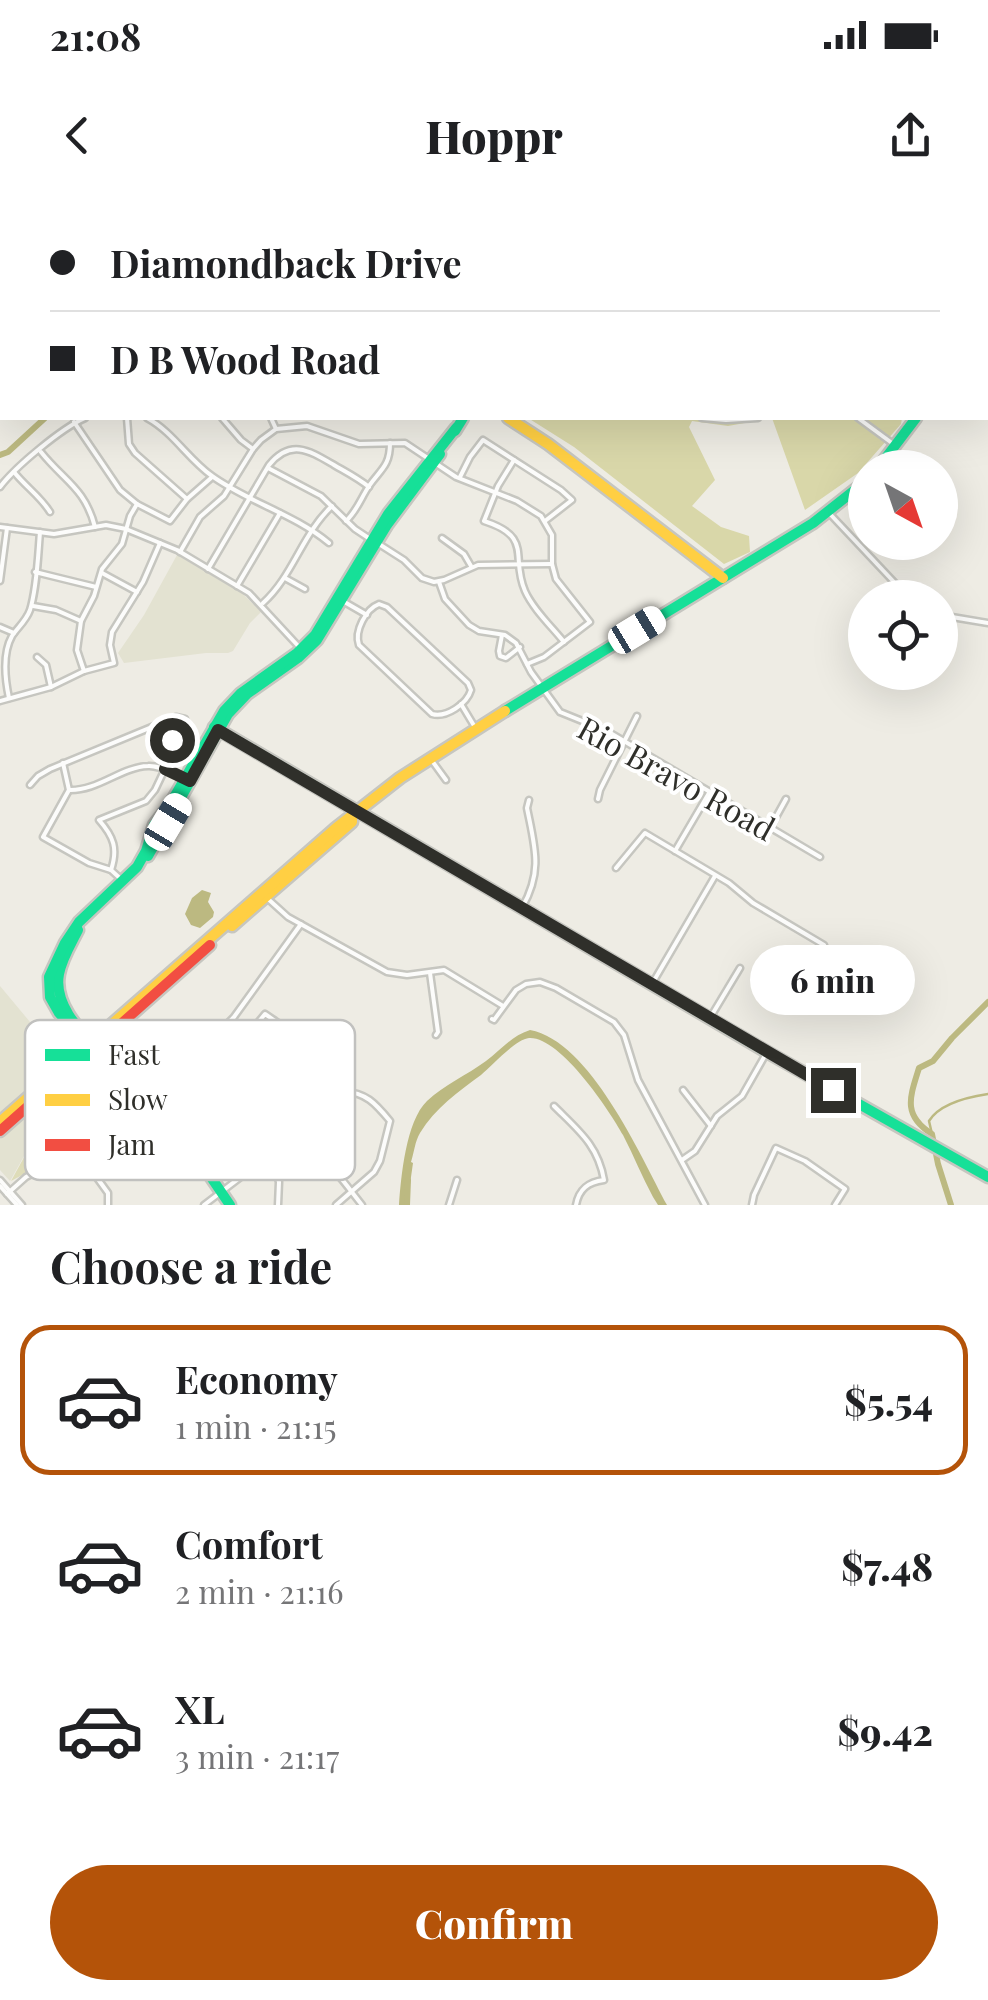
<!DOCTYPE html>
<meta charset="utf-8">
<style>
:root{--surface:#fff;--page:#f6f6f6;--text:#202124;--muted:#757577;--line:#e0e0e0;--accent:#b45309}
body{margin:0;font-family:"Playfair Display",serif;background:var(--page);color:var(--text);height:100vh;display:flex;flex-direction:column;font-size:38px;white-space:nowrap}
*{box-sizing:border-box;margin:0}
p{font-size:32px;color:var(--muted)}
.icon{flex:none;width:55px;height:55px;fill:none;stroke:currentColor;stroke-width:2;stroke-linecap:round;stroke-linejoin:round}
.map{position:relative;height:1005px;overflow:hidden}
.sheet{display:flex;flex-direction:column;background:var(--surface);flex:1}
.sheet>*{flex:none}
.guide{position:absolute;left:0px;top:0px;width:990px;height:220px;box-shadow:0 10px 40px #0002;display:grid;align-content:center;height:220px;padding:0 50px;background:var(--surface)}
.needle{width:65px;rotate:140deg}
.controls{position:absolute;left:848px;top:250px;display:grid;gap:20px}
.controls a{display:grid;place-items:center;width:110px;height:110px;border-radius:50%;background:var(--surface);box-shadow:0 10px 40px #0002;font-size:50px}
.end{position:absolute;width:45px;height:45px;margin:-22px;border:12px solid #2f2f2a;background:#fff;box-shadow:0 0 0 5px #fff}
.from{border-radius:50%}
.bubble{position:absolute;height:70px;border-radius:35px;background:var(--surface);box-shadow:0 10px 40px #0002;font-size:32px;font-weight:800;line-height:70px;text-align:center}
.car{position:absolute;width:30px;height:60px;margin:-30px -15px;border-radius:12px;box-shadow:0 0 8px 2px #0007;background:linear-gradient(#fff 24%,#345 0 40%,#fff 0 76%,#345 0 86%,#fff 0)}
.guide b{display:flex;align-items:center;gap:35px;height:95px;font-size:38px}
.guide b+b{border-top:2px solid var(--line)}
.guide i{width:25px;height:25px;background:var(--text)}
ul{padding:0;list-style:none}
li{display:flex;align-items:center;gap:30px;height:150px;margin:0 20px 15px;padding:0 30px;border:5px solid transparent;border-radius:30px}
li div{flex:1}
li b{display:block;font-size:38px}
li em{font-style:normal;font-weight:800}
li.current{border-color:var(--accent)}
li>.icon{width:90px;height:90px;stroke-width:1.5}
h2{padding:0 50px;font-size:45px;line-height:120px}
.button{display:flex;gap:20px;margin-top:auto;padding:20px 50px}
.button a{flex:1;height:115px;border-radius:60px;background:var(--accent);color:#fff;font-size:40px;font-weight:800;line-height:115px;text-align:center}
.status{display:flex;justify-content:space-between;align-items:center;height:70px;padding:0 50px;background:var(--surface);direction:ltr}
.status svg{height:28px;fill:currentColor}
header{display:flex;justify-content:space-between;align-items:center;height:130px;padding:0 50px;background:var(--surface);font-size:45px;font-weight:800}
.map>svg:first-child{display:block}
.built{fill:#e3e2d1}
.green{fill:#dedcb8}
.forest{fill:#d9d7a9}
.water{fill:#bcb981}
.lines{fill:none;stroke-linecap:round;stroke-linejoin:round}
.stream{stroke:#bcb981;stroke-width:2.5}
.river{stroke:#bcb981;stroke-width:6}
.street-casing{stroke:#c6c6c0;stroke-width:9}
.fast-casing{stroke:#c6c6c0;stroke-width:15}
.slow-casing{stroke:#c6c6c0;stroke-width:15}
.jam-casing{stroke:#c6c6c0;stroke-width:15}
.street{stroke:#fcfcfb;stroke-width:4}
.fast{stroke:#16e098;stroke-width:10}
.slow{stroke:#ffcf43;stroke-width:10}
.jam{stroke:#f24e42;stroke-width:10}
.route{stroke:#2f2f2a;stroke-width:12}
.labels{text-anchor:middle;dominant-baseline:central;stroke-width:8;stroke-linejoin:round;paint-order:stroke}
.street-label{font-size:32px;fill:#2f2f2a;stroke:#fff}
.key{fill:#fff;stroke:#c1c1bf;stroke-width:2.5}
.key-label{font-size:28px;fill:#2f2f2a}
</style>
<div class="status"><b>21:08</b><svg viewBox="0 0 49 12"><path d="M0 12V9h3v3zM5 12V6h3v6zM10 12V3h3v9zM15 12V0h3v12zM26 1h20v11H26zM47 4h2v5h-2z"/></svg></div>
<header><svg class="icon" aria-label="back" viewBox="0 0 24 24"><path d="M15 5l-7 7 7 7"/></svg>Hoppr<svg class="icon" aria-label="share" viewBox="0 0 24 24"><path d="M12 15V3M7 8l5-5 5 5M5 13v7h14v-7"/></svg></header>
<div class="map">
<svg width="988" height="1005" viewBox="0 0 988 1005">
<rect width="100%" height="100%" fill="#eeece4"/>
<g class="built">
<polygon points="177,355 243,394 261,412 250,423 233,451 228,453 206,453 124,463 118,453 144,415"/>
<polygon points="0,786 45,840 64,825 81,846 0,916"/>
<polygon points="91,861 97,861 110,877 127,883 142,899 113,922 60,892 10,981 0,970 0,939 46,896 54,890 57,890"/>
</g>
<polygon class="green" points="60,892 91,910 89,906 100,895 105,900 93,911 99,915 116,900 119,904 104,917 113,923 90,939 11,981"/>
<g class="forest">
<polygon points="381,0 743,0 747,2 377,2"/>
<polygon points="528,218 902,218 901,224 858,273 805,310 772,218 728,226 692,221 689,227 715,280 692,306 721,327 749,336 750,352 724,364 574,247"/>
</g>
<g class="water">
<polygon points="202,690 211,693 208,702 214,712 213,717 200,728 191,725 185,714 192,698"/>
<path d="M530,830c60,11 110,125 137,175h-9l-5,-8c-11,-20 -19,-41 -30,-62 -13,-24 -63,-99 -94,-97 -13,1 -37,28 -48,37 -23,17 -46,33 -61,58 -5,8 -6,20 -9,29l2,1 -6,42h-8c2,-28 7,-84 28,-104 17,-16 40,-26 59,-40 15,-11 25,-25 44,-31z"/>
</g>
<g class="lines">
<path class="stream" d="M932,934l-3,-13c11,-18 39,-24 59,-27"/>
<g class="river">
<polyline points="0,255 8,252 45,218"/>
<polyline points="407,1005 408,980"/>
<path d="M951,1005l-13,-41 -6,-30c-30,-19 -22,-37 -13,-66l14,-7 19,-23 36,-36"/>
</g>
<g class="street-casing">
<g id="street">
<polyline points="439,0 440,2"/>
<polyline points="483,0 486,2"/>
<polyline points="581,0 582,2"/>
<polyline points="878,0 885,2"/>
<polyline points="958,0 960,2"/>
<polyline points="519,2 520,0"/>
<polyline points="571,2 575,0"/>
<polyline points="751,2 751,0"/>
<polyline points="901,2 904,0"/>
<polyline points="127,218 129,244 135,253 187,299"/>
<path d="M147,218c26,14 41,41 65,58 36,26 82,38 117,67"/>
<polyline points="222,218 241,240 253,249"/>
<polyline points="271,218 276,229"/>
<polyline points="702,218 726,220 758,218"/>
<polyline points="858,218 896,246"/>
<polyline points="74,222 120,290 137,304 170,321 187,299 211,278"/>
<path d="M41,252c23,29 44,36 54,75"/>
<path d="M514,260l-16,26 -14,35c50,16 26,36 41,70 8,18 26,35 39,51"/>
<polyline points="268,268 321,296 355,329 370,339"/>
<path d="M14,272c11,14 27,25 36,40"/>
<polyline points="460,277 470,257 483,240 561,290 572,300 545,321"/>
<path d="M0,287c16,-21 62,-59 85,-69"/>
<polyline points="830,314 909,398"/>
<path d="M346,321c11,-10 15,-23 23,-35 12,-17 21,-20 21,-43"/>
<polyline points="0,327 54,334 106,325 126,329 177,350 249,393 301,449"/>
<polyline points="442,338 464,354 471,366"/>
<polyline points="379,344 404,360 422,378 434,382 444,380 478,365 552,364"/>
<polyline points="180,352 200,317 224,296 253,249 261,240 276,229 307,226 359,244 405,243 456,277 517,301 541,316 552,335 552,364 556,379 590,422 544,457 527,464"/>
<path d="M208,369l61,-104c22,-27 41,-14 65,0 12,7 24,13 35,22"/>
<polyline points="35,372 96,387"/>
<polyline points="102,373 137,392"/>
<polyline points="285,378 305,389"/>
<polyline points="0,381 7,328"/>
<polyline points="439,382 445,399 469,425 479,431 505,435 516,443 531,472 560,512 607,531 820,657"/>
<polyline points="237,386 280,313"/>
<polyline points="341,400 367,415"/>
<path d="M263,403c30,-27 39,-69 69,-97"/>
<path d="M379,404l8,3 81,76 3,7c-4,14 -25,28 -39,24l-73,-69c-5,-14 7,-36 20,-41z"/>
<polyline points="33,406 56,410 81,421"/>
<polyline points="940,415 988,423"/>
<polyline points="0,427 14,433"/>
<polyline points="502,435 499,451 500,456 506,458 520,447"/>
<polyline points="37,457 46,465 51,487"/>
<polyline points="84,471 77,450 81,421 94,396 102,369 122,344 130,316 137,304"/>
<path d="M9,498c-4,-19 -7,-44 3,-62 6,-9 14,-15 18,-26 7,-22 8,-54 10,-78"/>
<polyline points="0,501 51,487 84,471 114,463 110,445 112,432 143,382 160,343"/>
<polyline points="461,504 476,529"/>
<polyline points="430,558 446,580"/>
<polyline points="63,563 69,590 43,637 89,663 111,670 123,681"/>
<polyline points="30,585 38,576 50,569 176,517 185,519"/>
<path d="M69,590c29,1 52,-23 79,-24 13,-1 26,9 38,12"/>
<polyline points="598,599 600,590 637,516"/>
<polyline points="770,628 786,599"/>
<polyline points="675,651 709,593"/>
<polyline points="616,668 645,633 729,683 753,703 824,745"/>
<path d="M111,670c7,-21 3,-33 -12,-50l47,-19 9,-11 17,-36v-14l-7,-18"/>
<polyline points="267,698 288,717 387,772 407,775 444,770 503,806"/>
<path d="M522,708c21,-37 13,-60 5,-100l2,-8"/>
<polyline points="430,773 438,832 436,835"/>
<polyline points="652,784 715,676"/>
<polyline points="710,818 740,768"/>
<polyline points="492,819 494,820 516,790 526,784 540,782 556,788 614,822 624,835 638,880 705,1005"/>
<polyline points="297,838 309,825"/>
<polyline points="230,852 275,908 292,910 303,903"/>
<polyline points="683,890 711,926"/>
<polyline points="303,903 342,925 349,933 347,946 332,967"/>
<path d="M554,906c24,24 44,39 50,74 -16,2 -25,9 -28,25"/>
<path d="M244,924l-25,19c-41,-35 -24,-56 7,-87 14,-13 27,-27 39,-42 32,22 87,55 75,100 -4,15 -15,28 -23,41"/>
<polyline points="77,950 108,993 108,1005"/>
<polyline points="682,960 695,951 717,916 742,896 767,852"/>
<polyline points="0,980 22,1005"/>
<polyline points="0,986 17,1005"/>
<polyline points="7,994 26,977 102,936 159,892 234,817 301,724"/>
<path d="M204,1005l63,-48c46,-26 70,17 95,48"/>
<polyline points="278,1005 279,982 275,967 230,903 246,883 277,857 303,890 303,903"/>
<path d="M336,1005l38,-33 6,-11 10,-40c-14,-17 -25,-30 -48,-29"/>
<polyline points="449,1005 457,980"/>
<polyline points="752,1005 754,995 776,948 805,961 845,989 835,1005"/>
</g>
</g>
<g class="fast-casing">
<g id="fast">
<polyline points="158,0 163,2"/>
<polyline points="988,114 988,115"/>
<polyline points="455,231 463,218"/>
<polyline points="878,268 916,218"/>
<polyline points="505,511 813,323 865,282"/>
<polyline points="214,527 767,852 988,977"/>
<polyline points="148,656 228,514 247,494 298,458 317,440 387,325 440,254"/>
<path d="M78,730c-7,14 -16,28 -19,44 -7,37 34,68 55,94"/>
<polyline points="230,1005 185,939 142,887 106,866 59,813 50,797 49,777 65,743 79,722 137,667 146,651 154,625 169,606 224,511 241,493 297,453 315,435 388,314 456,228"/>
</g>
</g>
<g class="slow-casing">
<g id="slow">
<polyline points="508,218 548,244 723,378"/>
<polyline points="232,726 352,622 352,617"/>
<polyline points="139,886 139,890 162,916"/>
<polyline points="0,922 336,628 400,578 505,511"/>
</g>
</g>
<g class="jam-casing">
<polyline id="jam" points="0,931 210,745"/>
</g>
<use href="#street" class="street"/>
<use href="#fast" class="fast"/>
<use href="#slow" class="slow"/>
<use href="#jam" class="jam"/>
</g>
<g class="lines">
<polyline class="route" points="172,540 172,554 165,569 190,581 218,530 833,890"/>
</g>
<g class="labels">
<g class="street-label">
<text transform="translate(677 577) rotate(29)">Rio Bravo Road</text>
</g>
</g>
<rect x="25" y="820" width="330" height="160" rx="15" class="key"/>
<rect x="45" y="849" width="45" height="12" fill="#16e098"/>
<rect x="45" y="894" width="45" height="12" fill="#ffcf43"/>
<rect x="45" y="939" width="45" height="12" fill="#f24e42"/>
<g class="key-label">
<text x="108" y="865">Fast</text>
<text x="108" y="910">Slow</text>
<text x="108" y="955">Jam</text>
</g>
</svg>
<div class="controls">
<a><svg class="needle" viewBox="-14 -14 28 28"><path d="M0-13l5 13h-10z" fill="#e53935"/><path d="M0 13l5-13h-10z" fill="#757577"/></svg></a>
<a><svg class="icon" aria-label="locate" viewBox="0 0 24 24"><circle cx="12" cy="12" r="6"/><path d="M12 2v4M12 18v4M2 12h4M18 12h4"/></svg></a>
</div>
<i class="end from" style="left:172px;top:540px"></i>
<i class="end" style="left:833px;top:890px"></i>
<div class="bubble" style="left:750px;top:745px;width:165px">6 min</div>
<i class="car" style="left:637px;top:430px;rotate:59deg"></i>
<i class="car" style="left:168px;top:622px;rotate:31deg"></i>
<div class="guide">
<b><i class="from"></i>Diamondback Drive</b>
<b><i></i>D B Wood Road</b>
</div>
</div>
<section class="sheet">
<h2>Choose a ride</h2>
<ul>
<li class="current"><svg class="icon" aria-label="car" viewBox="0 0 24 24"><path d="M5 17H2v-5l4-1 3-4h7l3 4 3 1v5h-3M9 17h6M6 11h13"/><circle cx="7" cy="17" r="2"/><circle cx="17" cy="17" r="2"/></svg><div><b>Economy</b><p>1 min · 21:15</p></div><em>$5.54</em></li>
<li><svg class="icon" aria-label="car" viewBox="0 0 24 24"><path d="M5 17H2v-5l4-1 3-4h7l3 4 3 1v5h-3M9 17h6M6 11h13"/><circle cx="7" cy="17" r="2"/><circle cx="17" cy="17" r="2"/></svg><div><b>Comfort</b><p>2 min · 21:16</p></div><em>$7.48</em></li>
<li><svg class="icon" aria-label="car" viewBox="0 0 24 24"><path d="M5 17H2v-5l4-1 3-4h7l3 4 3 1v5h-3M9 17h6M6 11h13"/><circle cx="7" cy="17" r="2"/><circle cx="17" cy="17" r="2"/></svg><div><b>XL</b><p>3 min · 21:17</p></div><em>$9.42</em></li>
</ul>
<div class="button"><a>Confirm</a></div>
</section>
